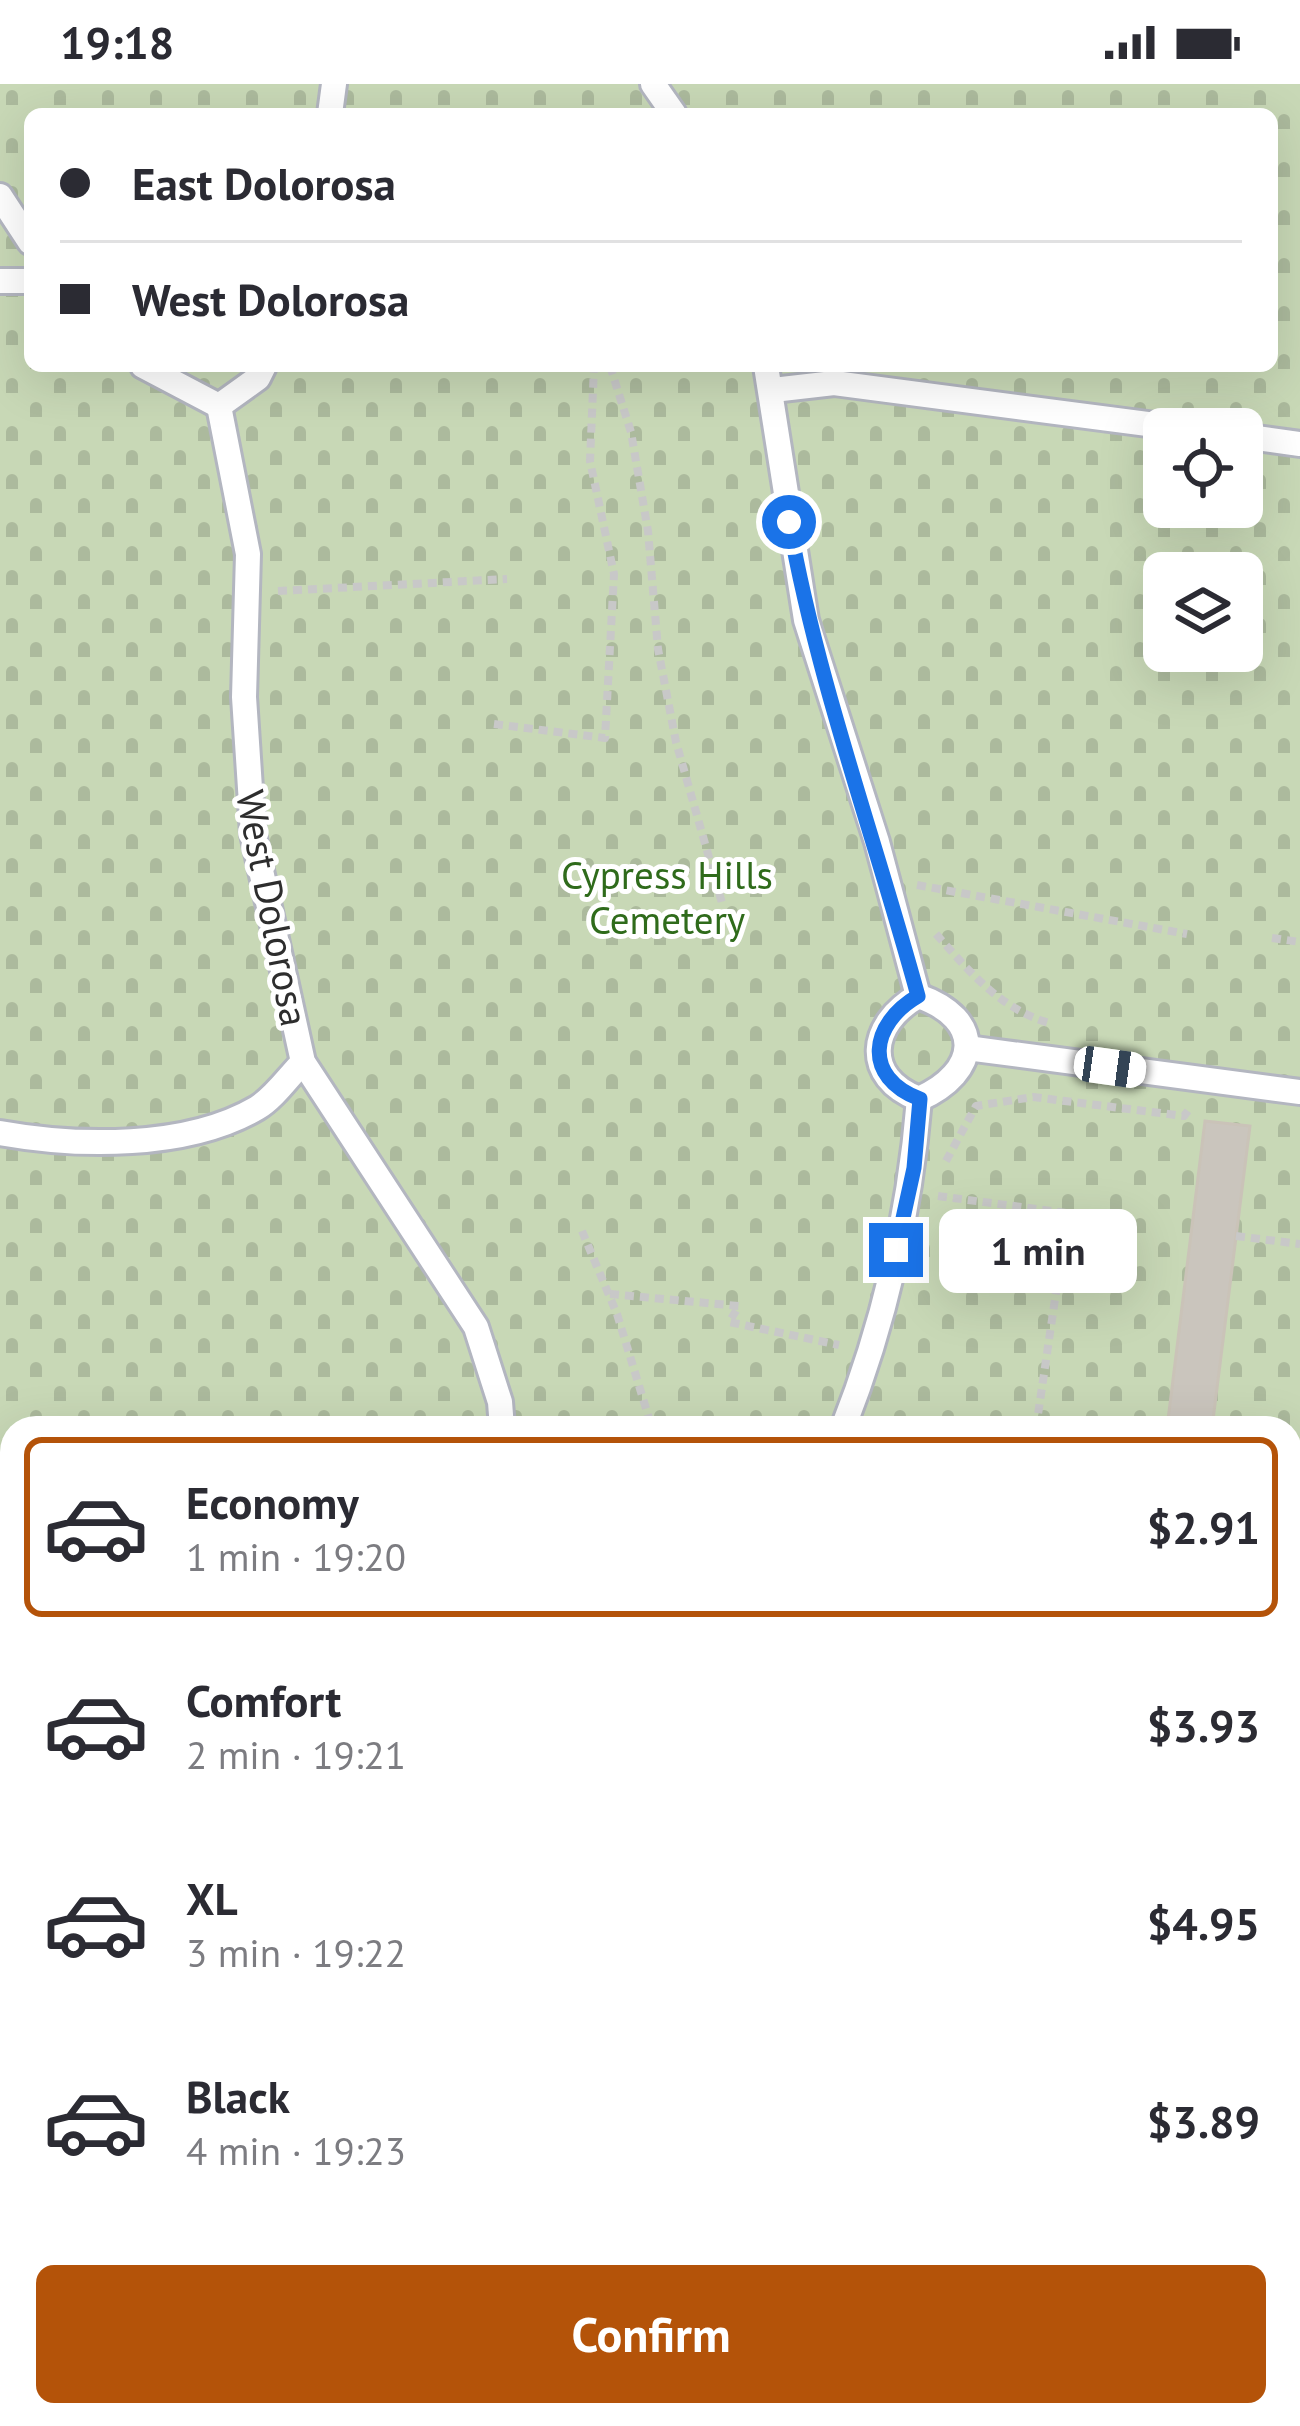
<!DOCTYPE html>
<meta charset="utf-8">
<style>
:root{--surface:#fff;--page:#f2f2f3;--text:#2b2b33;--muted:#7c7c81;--line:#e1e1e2;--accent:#b45309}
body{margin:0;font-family:"PT Sans",sans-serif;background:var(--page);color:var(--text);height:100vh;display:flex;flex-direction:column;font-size:45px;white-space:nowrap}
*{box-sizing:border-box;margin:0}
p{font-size:39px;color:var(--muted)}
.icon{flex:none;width:66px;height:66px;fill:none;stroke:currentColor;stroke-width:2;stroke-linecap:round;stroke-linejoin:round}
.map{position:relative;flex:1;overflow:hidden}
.details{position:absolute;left:0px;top:1332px;width:1302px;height:1011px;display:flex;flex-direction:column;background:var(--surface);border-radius:36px 36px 0 0;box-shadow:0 12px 48px #0002}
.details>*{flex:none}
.top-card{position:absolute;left:24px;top:24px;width:1254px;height:264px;border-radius:18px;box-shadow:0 12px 48px #0002;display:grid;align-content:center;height:264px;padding:0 36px;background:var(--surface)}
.buttons{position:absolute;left:1143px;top:324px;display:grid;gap:24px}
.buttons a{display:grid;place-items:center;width:120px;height:120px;border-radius:18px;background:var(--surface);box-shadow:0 12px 48px #0002;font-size:60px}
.end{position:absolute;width:54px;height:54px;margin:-27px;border:15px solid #1a73e8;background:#fff;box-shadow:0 0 0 6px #fff}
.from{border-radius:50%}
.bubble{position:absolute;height:84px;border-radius:18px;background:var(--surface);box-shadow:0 12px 48px #0002;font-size:39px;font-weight:700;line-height:84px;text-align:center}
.car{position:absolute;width:36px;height:72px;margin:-36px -18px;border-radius:15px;box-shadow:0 0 9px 3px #0007;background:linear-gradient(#fff 24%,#345 0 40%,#fff 0 76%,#345 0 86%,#fff 0)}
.top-card b{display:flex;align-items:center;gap:42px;height:114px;font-size:45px}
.top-card b+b{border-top:3px solid var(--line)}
.top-card i{width:30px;height:30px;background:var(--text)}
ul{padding:21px 0 0;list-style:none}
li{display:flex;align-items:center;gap:36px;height:180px;margin:0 24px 18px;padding:0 12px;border:6px solid transparent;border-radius:18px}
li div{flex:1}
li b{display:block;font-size:45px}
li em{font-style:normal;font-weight:700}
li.current{border-color:var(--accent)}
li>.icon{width:108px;height:108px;stroke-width:1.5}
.cta{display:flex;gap:24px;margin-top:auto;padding:24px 36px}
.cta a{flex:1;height:138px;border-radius:18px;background:var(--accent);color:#fff;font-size:48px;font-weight:700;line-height:138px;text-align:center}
.status{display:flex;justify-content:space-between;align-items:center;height:84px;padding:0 60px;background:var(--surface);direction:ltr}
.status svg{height:33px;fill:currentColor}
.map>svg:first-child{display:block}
.cemetery{fill:url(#cemetery-stones);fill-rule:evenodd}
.building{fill:#cac5bd;stroke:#cac3b8;stroke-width:3}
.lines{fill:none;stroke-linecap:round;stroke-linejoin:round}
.lane-casing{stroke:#b3b6c0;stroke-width:30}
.secondary-casing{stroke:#b3b6c0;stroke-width:72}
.path{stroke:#c8c8c8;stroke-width:8;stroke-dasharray:9 6;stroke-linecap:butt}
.lane{stroke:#fff;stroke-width:24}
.secondary{stroke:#fff;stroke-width:66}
.route{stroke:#1a73e8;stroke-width:15}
.labels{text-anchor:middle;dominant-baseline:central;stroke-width:10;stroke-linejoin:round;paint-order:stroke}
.park-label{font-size:39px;fill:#2f6b1b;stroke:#fff}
.street-label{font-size:39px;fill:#2d2d2d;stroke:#fff}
</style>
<div class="status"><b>19:18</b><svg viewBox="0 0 49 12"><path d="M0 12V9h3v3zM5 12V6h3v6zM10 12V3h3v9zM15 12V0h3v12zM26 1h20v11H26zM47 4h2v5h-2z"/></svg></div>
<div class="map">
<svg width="1300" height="2342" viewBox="0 0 1300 2342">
<defs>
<pattern id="cemetery-stones" width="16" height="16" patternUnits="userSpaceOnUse" patternTransform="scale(3)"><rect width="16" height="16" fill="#c8d8b6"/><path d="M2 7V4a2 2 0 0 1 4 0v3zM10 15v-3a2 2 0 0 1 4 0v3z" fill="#acba9d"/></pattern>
</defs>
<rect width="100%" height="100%" fill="#eee7df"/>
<g class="cemetery">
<path d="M0,0h1300v1992h-10v-648h-1278v770l-12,8zM30,30h1242v252h-1242zM1164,345h78v78h-78zM1164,489h78v78h-78z"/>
<polygon points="1290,2122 1300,2122 1300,2342 0,2342 0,2277 12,2268 12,2331 1290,2331"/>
</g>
<g class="building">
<polygon points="1205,1037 1250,1042 1212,1344 1167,1344"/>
<polygon points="937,2331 962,2331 961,2342 936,2342"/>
</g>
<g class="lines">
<g class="lane-casing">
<g id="lane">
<polyline points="653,0 674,30"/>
<polyline points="330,30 334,0"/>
<polyline points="0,112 30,158"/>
<polyline points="0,197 30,197"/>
<polyline points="143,282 219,322"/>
<polyline points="766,282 806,536 877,758 918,912"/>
<polyline points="773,306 834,299 1186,345"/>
<polyline points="219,322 248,470 244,613 253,750 303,978 476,1243 500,1318 502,1344"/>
<polyline points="219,322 258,294 264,282"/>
<polyline points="1242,352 1300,360"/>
<path d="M918,912c67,23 62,76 1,103 -57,-22 -50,-75 -1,-103z"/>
<polyline points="967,964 1300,1008"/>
<path d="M0,1049c78,14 187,16 257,-25 17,-10 32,-32 46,-46"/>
<path d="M843,1344c41,-104 67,-217 76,-329"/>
<polyline points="0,1421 12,1420"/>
<polyline points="1290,1665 1300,1666"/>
<polyline points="0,1876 12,1875"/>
<polyline points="999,2331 1000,2342"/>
<polyline points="453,2342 456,2331"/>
</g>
</g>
<g class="secondary-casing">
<g id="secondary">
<polyline points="1290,2026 1300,2026"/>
<polyline points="1290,2075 1300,2075"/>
<polyline points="0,2160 12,2153"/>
<polyline points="0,2226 12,2216"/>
</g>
</g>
<g class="path">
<polyline points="610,282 631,348 648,447 658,565 676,658 722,819"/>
<polyline points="278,507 507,495"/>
<polyline points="494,640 605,654 614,490 590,377 594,282"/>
<polyline points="917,801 1187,850"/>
<path d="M936,850c35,39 63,74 113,89"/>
<polyline points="1272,854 1300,858"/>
<polyline points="946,1077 976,1022 1033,1013 1184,1032 1191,1023"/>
<polyline points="938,1112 1127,1137"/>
<polyline points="582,1147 617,1230 652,1344"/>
<polyline points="1236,1152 1300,1160"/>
<polyline points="610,1210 739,1222 729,1238 839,1261"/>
<polyline points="1036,1344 1059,1188"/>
<polyline points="249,2331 295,2342"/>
<polyline points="555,2331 604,2342"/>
<polyline points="670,2333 842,2342"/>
<polyline points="7,2342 16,2331"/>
<polyline points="875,2342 876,2331"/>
<polyline points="1135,2342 1135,2331"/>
<polyline points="1243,2342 1243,2331"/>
</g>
<use href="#lane" class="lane"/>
<use href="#secondary" class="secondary"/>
</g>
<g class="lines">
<path class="route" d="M789,438c29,162 86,316 129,474 -48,28 -56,81 2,103l-6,69 -18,82"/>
</g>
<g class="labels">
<g class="park-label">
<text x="667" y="790">Cypress Hills<tspan x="667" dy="45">Cemetery</tspan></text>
</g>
<g class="street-label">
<text transform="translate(273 824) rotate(79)">West Dolorosa</text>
</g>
</g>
</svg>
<div class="buttons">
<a><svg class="icon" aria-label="locate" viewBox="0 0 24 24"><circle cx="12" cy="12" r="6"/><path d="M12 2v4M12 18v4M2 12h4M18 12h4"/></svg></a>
<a><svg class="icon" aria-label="layers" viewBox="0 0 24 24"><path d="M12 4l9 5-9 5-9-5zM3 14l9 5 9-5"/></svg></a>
</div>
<i class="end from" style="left:789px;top:438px"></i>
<i class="end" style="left:896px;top:1166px"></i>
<div class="bubble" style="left:939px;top:1125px;width:198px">1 min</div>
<i class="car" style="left:1110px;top:983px;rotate:98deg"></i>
<div class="top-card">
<b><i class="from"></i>East Dolorosa</b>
<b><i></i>West Dolorosa</b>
</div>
<section class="details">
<ul>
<li class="current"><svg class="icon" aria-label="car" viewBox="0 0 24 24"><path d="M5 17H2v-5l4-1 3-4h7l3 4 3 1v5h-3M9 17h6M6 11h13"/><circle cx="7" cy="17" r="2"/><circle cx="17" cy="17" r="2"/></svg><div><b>Economy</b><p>1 min · 19:20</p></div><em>$2.91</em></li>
<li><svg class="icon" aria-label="car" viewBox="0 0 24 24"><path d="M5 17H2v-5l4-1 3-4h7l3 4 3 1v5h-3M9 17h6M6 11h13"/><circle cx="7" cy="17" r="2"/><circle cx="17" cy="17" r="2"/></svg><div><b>Comfort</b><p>2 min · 19:21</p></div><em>$3.93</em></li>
<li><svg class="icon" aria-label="car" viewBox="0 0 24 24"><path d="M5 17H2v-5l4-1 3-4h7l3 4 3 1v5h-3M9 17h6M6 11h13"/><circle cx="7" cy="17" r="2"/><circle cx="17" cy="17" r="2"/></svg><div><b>XL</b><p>3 min · 19:22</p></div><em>$4.95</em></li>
<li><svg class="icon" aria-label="car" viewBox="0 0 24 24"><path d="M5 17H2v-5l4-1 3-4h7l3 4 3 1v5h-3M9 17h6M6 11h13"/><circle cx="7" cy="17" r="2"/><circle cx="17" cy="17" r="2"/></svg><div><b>Black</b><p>4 min · 19:23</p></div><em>$3.89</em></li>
</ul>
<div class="cta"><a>Confirm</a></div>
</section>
</div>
